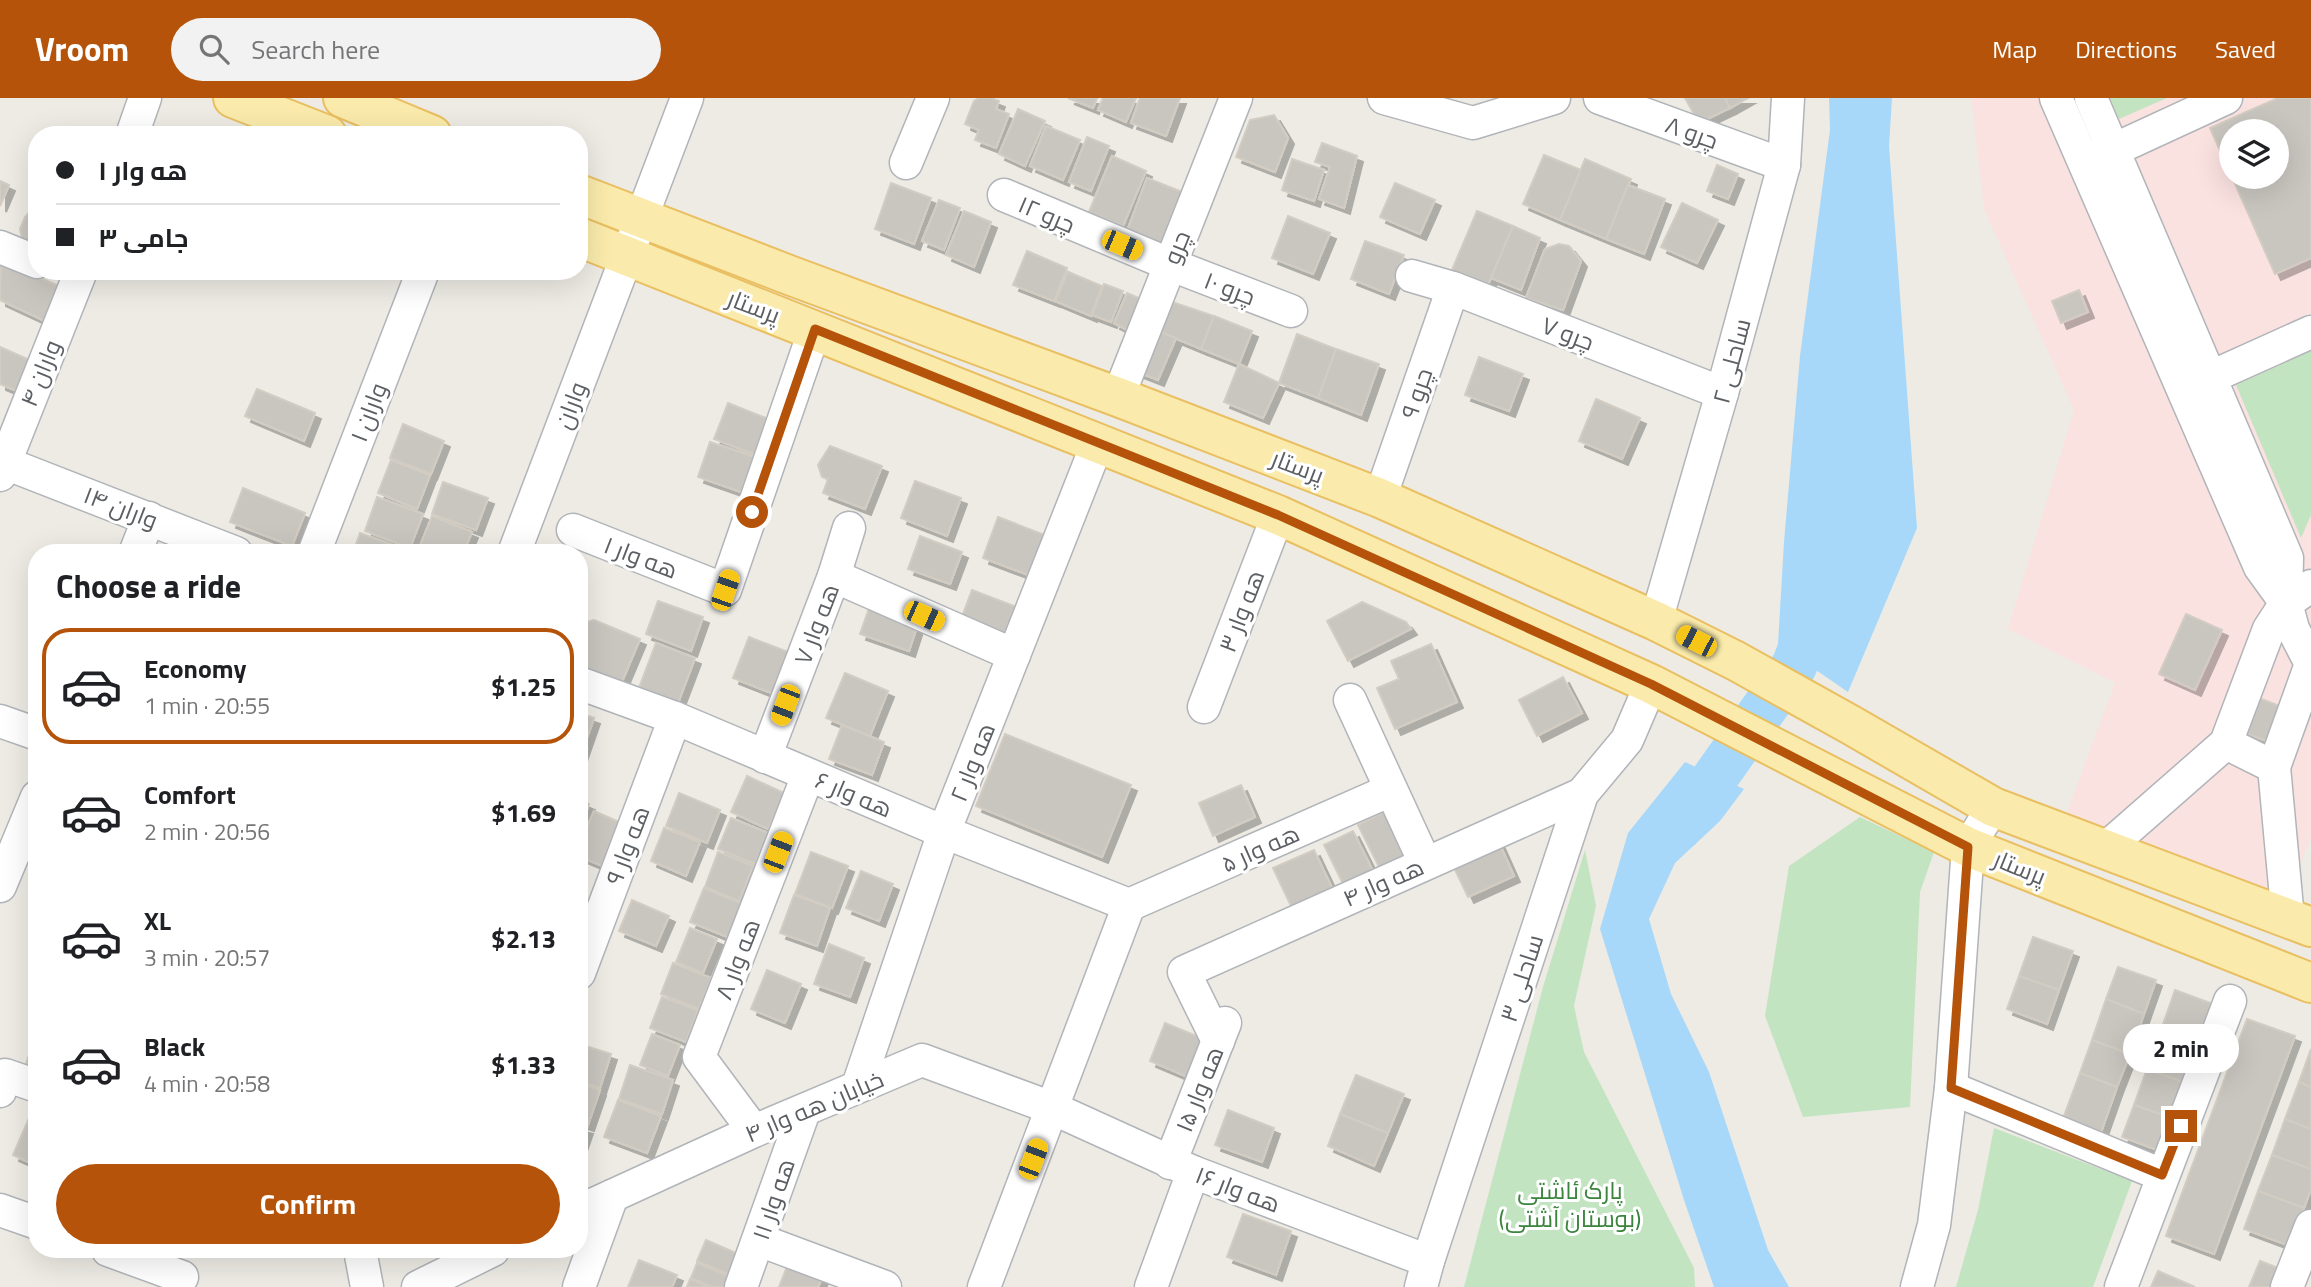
<!DOCTYPE html>
<meta charset="utf-8">
<style>
:root{--surface:#fff;--page:#f2f2f2;--text:#202124;--muted:#757577;--line:#e0e0e0;--accent:#b45309}
body{margin:0;font-family:"Titillium Web",Cairo,sans-serif;background:var(--page);color:var(--text);height:100vh;display:flex;flex-direction:column;font-size:26px;white-space:nowrap}
*{box-sizing:border-box;margin:0}
p{font-size:23px;color:var(--muted)}
.icon{flex:none;width:38px;height:38px;fill:none;stroke:currentColor;stroke-width:2;stroke-linecap:round;stroke-linejoin:round}
.map{position:relative;flex:1;overflow:hidden}
.side{position:absolute;left:28px;top:446px;width:560px;height:714px;display:flex;flex-direction:column;background:var(--surface);border-radius:28px;box-shadow:0 7px 28px #0002}
.side>*{flex:none}
.banner{position:absolute;left:28px;top:28px;width:560px;height:154px;border-radius:28px;box-shadow:0 7px 28px #0002;display:grid;align-content:center;height:154px;padding:0 28px;background:var(--surface)}
.fabs{position:absolute;left:2219px;top:21px;display:grid;gap:14px}
.fabs a{display:grid;place-items:center;width:70px;height:70px;border-radius:50%;background:var(--surface);box-shadow:0 7px 28px #0002;font-size:35px}
.end{position:absolute;width:32px;height:32px;margin:-16px;border:9px solid #b45309;background:#fff;box-shadow:0 0 0 4px #fff}
.from{border-radius:50%}
.bubble{position:absolute;height:49px;border-radius:24px;background:var(--surface);box-shadow:0 7px 28px #0002;font-size:23px;font-weight:700;line-height:49px;text-align:center}
.car{position:absolute;width:21px;height:42px;margin:-21px -10px;border-radius:9px;box-shadow:0 0 5px 2px #0007;background:linear-gradient(#f5c518 24%,#345 0 40%,#f5c518 0 76%,#345 0 86%,#f5c518 0)}
.banner b{display:flex;align-items:center;gap:24px;height:66px;font-size:26px}
.banner b+b{border-top:2px solid var(--line)}
.banner i{width:18px;height:18px;background:var(--text)}
ul{padding:0;list-style:none}
li{display:flex;align-items:center;gap:21px;height:116px;margin:0 14px 10px;padding:0 14px;border:4px solid transparent;border-radius:28px}
li div{flex:1}
li b{display:block;font-size:26px}
li em{font-style:normal;font-weight:700}
li.on{border-color:var(--accent)}
li>.icon{width:63px;height:63px;stroke-width:1.5}
h2{padding:0 28px;font-size:32px;line-height:84px}
.action{display:flex;gap:14px;margin-top:auto;padding:14px 28px}
.action a{flex:1;height:80px;border-radius:42px;background:var(--accent);color:#fff;font-size:28px;font-weight:700;line-height:80px;text-align:center}
header{display:flex;align-items:center;gap:42px;box-sizing:border-box;height:98px;padding:0 35px;background:var(--accent);color:#fff}
header strong{font-size:33px}
nav{display:flex;gap:38px;margin-inline-start:auto;font-size:24px}
.search{width:490px;height:63px;background:var(--page);display:flex;align-items:center;gap:18px;box-sizing:border-box;padding:0 24px;border-radius:38px;color:var(--muted);font-size:26px}
.map>svg:first-child{display:block}
.medical{fill:#fae2e0;fill-rule:evenodd}
.green{fill:#c2e4c1}
.water{fill:#a7d8fa}
.lines{fill:none;stroke-linecap:round;stroke-linejoin:round}
.river{stroke:#a7d8fa;stroke-width:46}
.building{fill:#c9c6c0;stroke:#d2ccc2;stroke-width:2;filter:url(#shadow)}
.minor-casing{stroke:#b1b4b8;stroke-width:35}
.major-casing{stroke:#e9bf61;stroke-width:42}
.minor{stroke:#fff;stroke-width:32}
.major{stroke:#faebac;stroke-width:38}
.route{stroke:#b45309;stroke-width:9}
.labels{text-anchor:middle;dominant-baseline:central;stroke-width:6;stroke-linejoin:round;paint-order:stroke}
.street-label{font-size:24px;fill:#5c5f63;stroke:#fff}
.park-label{font-size:24px;fill:#3a843c;stroke:#fff}
</style>
<header>
<strong>Vroom</strong>
<div class="search"><svg class="icon" aria-label="search" viewBox="0 0 24 24"><circle cx="10" cy="10" r="6"/><path d="M15 15l6 6"/></svg>Search here</div>
<nav><a>Map</a><a>Directions</a><a>Saved</a></nav>
</header>
<div class="map">
<svg width="2311" height="1189" viewBox="0 0 2311 1189">
<defs>
<filter id="shadow"><feDropShadow dx="6" dy="6" stdDeviation="0" flood-color="#0004"/></filter>
</defs>
<rect width="100%" height="100%" fill="#edebe4"/>
<path class="medical" d="M1971,0h340v740l-32,75 -220,-79 56,-151 -107,-54 66,-219 -90,-201zM2231,33h46v46h-46z"/>
<g class="green">
<polygon points="2110,0 2167,0 2119,21"/>
<polygon points="2311,253 2311,417 2301,440 2236,287"/>
<polygon points="1860,719 1934,754 1920,794 1910,1009 1803,1019 1765,918 1789,768"/>
<polygon points="1585,752 1596,808 1574,908 1584,954 1694,1170 1695,1189 1464,1189 1543,889"/>
<polygon points="1994,1030 2132,1083 2093,1189 1956,1189 1978,1112"/>
</g>
<g class="water">
<polygon points="1829,0 1892,0 1889,48 1917,430 1848,594 1778,546 1784,444 1800,258 1830,32"/>
<polygon points="1685,664 1744,691 1720,723 1675,765 1649,821 1671,896 1709,974 1768,1152 1789,1189 1714,1189 1684,1102 1600,831 1628,735"/>
</g>
<g class="lines">
<polyline class="river" points="1680,729 1794,568 1820,503"/>
</g>
<g class="building">
<polygon points="979,0 991,0 999,3 996,11 1009,16 996,50 975,42 979,32 965,26 974,3"/>
<polygon points="1068,0 1097,0 1093,10"/>
<polygon points="1103,0 1136,0 1126,24 1098,12"/>
<polygon points="1140,0 1180,0 1166,38 1131,25"/>
<polygon points="1685,0 1725,0 1730,10 1699,25"/>
<polygon points="1725,0 1748,0 1730,10"/>
<polygon points="2278,0 2311,0 2311,160 2275,176 2232,79 2277,79 2277,33 2231,33 2231,77 2210,30"/>
<polygon points="1018,11 1045,23 1025,68 999,56"/>
<polygon points="1274,17 1288,40 1275,74 1236,59 1250,22"/>
<polygon points="1046,28 1080,42 1063,82 1030,68"/>
<polygon points="1087,39 1109,48 1091,93 1069,84"/>
<polygon points="1322,45 1357,58 1344,110 1319,101 1330,69 1315,64"/>
<polygon points="1544,57 1581,72 1560,122 1523,106"/>
<polygon points="1112,58 1146,73 1123,128 1089,114"/>
<polygon points="1292,61 1324,72 1314,103 1282,92"/>
<polygon points="1585,61 1631,81 1606,141 1560,122"/>
<polygon points="1717,67 1738,76 1728,101 1707,93"/>
<polygon points="1147,80 1185,95 1169,152 1126,136"/>
<polygon points="0,83 9,87 0,108"/>
<polygon points="891,85 931,100 914,146 875,131"/>
<polygon points="1395,85 1435,102 1420,136 1380,119"/>
<polygon points="1628,87 1665,101 1644,156 1606,141"/>
<polygon points="939,102 960,110 944,152 922,143"/>
<polygon points="1682,105 1718,122 1697,165 1661,149"/>
<polygon points="35,108 37,109 37,150 23,144 20,131 25,119"/>
<polygon points="964,113 991,124 974,169 946,157"/>
<polygon points="1477,113 1513,128 1488,187 1452,172"/>
<polygon points="1288,118 1330,135 1313,176 1272,160"/>
<polygon points="1513,128 1540,140 1521,192 1491,180"/>
<polygon points="1365,143 1404,157 1389,196 1351,181"/>
<polygon points="1559,146 1569,148 1581,163 1563,212 1526,200 1545,151"/>
<polygon points="1027,153 1067,170 1054,203 1013,187"/>
<polygon points="1,162 63,190 47,224 0,202"/>
<polygon points="1068,174 1102,188 1091,218 1055,203"/>
<polygon points="1104,186 1123,193 1111,224 1092,217"/>
<polygon points="2079,192 2088,214 2061,225 2052,203"/>
<polygon points="1127,195 1150,205 1135,236 1114,225"/>
<polygon points="1172,204 1214,218 1201,251 1160,234"/>
<polygon points="1214,218 1252,233 1239,266 1201,251"/>
<polygon points="1160,234 1176,240 1158,282 1135,273"/>
<polygon points="1297,236 1336,251 1318,300 1279,285"/>
<polygon points="0,249 32,263 19,294 0,286"/>
<polygon points="1336,251 1379,266 1361,317 1318,300"/>
<polygon points="1479,259 1523,276 1509,313 1465,297"/>
<polygon points="1239,266 1279,285 1263,320 1224,304"/>
<polygon points="257,291 315,315 304,343 245,318"/>
<polygon points="1596,301 1640,320 1622,361 1579,343"/>
<polygon points="728,305 776,324 756,357 714,341"/>
<polygon points="403,326 444,343 431,376 390,360"/>
<polygon points="710,344 758,360 754,373 749,371 741,394 698,379"/>
<polygon points="830,348 882,368 865,411 823,395 828,381 822,379 818,367"/>
<polygon points="391,362 430,377 417,411 378,395"/>
<polygon points="915,383 961,400 947,438 901,420"/>
<polygon points="443,384 488,400 476,432 432,416"/>
<polygon points="243,390 305,415 292,448 230,424"/>
<polygon points="377,399 423,416 410,450 365,433"/>
<polygon points="432,418 472,434 463,455 423,455 418,453"/>
<polygon points="998,419 1050,439 1039,481 983,460"/>
<polygon points="360,435 404,451 402,455 353,455"/>
<polygon points="920,438 962,454 950,486 908,471"/>
<polygon points="972,492 1022,511 1009,543 960,524"/>
<polygon points="872,502 920,519 909,553 860,536"/>
<polygon points="658,503 703,519 691,553 646,536"/>
<polygon points="1362,504 1406,524 1411,531 1348,563 1327,523"/>
<polygon points="2186,516 2222,532 2195,592 2159,576"/>
<polygon points="594,522 640,541 621,586 579,569 579,526"/>
<polygon points="749,539 791,555 774,596 733,580"/>
<polygon points="656,545 695,560 678,605 639,590"/>
<polygon points="1431,546 1457,604 1395,631 1377,590 1399,581 1391,563"/>
<polygon points="845,575 888,593 870,638 826,620"/>
<polygon points="1563,579 1582,615 1537,638 1519,602"/>
<polygon points="2256,599 2285,610 2273,645 2244,635"/>
<polygon points="579,615 594,620 581,657 579,656"/>
<polygon points="842,627 884,644 872,677 829,661"/>
<polygon points="1005,636 1131,687 1102,759 976,708"/>
<polygon points="747,678 784,695 768,731 731,714"/>
<polygon points="1241,687 1255,719 1213,738 1199,705"/>
<polygon points="679,695 720,712 707,745 666,728"/>
<polygon points="579,702 589,706 580,731 579,731"/>
<polygon points="1390,711 1413,757 1381,773 1358,727"/>
<polygon points="594,713 626,727 607,770 579,758 579,748"/>
<polygon points="731,720 768,735 755,766 718,751"/>
<polygon points="664,730 700,744 686,778 651,763"/>
<polygon points="1353,733 1373,773 1344,788 1324,747"/>
<polygon points="1496,738 1514,778 1468,799 1450,761"/>
<polygon points="1314,752 1332,790 1291,808 1273,770"/>
<polygon points="718,754 753,768 739,803 705,789"/>
<polygon points="811,754 848,768 832,810 795,796"/>
<polygon points="861,773 893,786 879,823 846,810"/>
<polygon points="704,790 743,806 730,840 690,824"/>
<polygon points="794,797 830,810 817,848 780,835"/>
<polygon points="632,802 669,818 656,848 619,833"/>
<polygon points="690,830 717,841 703,875 676,864"/>
<polygon points="2033,839 2073,853 2059,892 2019,878"/>
<polygon points="829,846 864,860 850,899 814,886"/>
<polygon points="673,865 711,880 699,911 661,896"/>
<polygon points="2118,869 2156,882 2144,916 2106,901"/>
<polygon points="767,872 801,886 785,925 751,911"/>
<polygon points="2019,878 2059,892 2047,926 2007,911"/>
<polygon points="2175,892 2224,910 2209,953 2160,935"/>
<polygon points="662,899 698,912 686,944 650,930"/>
<polygon points="2106,901 2144,916 2130,956 2092,942"/>
<polygon points="2247,921 2295,938 2214,1156 2166,1138"/>
<polygon points="1165,925 1211,944 1195,982 1150,963"/>
<polygon points="2160,935 2209,953 2196,989 2147,971"/>
<polygon points="652,936 680,947 668,978 640,967"/>
<polygon points="35,939 37,940 37,978 24,972"/>
<polygon points="2092,942 2130,956 2117,989 2080,975"/>
<polygon points="579,946 611,956 600,990 579,983"/>
<polygon points="2311,951 2311,989 2299,984"/>
<polygon points="630,967 673,982 662,1016 619,1001"/>
<polygon points="2147,971 2196,989 2183,1024 2134,1007"/>
<polygon points="2080,975 2117,989 2099,1040 2061,1026"/>
<polygon points="1356,977 1404,996 1388,1035 1340,1016"/>
<polygon points="2299,984 2311,989 2311,1031 2285,1021"/>
<polygon points="579,985 600,992 588,1027 579,1024"/>
<polygon points="618,1002 661,1018 647,1055 604,1039"/>
<polygon points="2134,1007 2183,1024 2171,1057 2122,1039"/>
<polygon points="1228,1012 1274,1030 1262,1064 1215,1047"/>
<polygon points="1340,1016 1388,1035 1374,1068 1328,1048"/>
<polygon points="29,1020 37,1024 37,1068 13,1057"/>
<polygon points="2285,1021 2311,1031 2311,1071 2272,1057"/>
<polygon points="579,1028 587,1030 579,1053"/>
<polygon points="2272,1057 2311,1071 2311,1091 2304,1110 2258,1093"/>
<polygon points="2258,1093 2304,1110 2290,1148 2244,1131"/>
<polygon points="1243,1116 1291,1133 1276,1177 1227,1159"/>
<polygon points="706,1142 736,1155 728,1176 697,1163"/>
<polygon points="790,1161 824,1175 818,1189 779,1189"/>
<polygon points="639,1162 677,1177 672,1189 628,1189"/>
<polygon points="2260,1163 2281,1171 2274,1189 2249,1189"/>
<polygon points="697,1165 729,1178 725,1189 713,1189 691,1180"/>
<polygon points="2158,1173 2195,1189 2151,1189"/>
<polygon points="690,1181 709,1189 687,1189"/>
</g>
<g class="lines">
<g class="minor-casing">
<g id="minor">
<polyline points="1384,0 1473,25 1554,0"/>
<polyline points="1600,0 1784,67"/>
<polyline points="2056,0 2260,469 2286,505"/>
<polyline points="2091,0 2287,460 2286,505 2293,531 2311,566 2274,669 2288,821"/>
<polyline points="132,37 145,0"/>
<polyline points="2096,60 2226,0"/>
<polyline points="906,65 933,0"/>
<polyline points="1004,97 1169,166 1291,213"/>
<polyline points="0,149 37,164"/>
<polyline points="1412,178 1453,190 1722,295"/>
<polyline points="2191,288 2311,234"/>
<polyline points="1118,299 1236,0"/>
<polyline points="5,365 236,455"/>
<polyline points="0,377 81,173"/>
<polyline points="1380,400 1453,190"/>
<polyline points="573,432 725,492 815,231"/>
<polyline points="135,455 149,420"/>
<polyline points="314,455 423,173"/>
<polyline points="514,455 687,0"/>
<polyline points="834,478 1014,557"/>
<polyline points="1656,523 1722,295 1784,67 1788,0"/>
<polyline points="579,585 675,620 944,734 1129,807"/>
<polyline points="1350,602 1425,765"/>
<polyline points="1204,609 1278,417"/>
<polyline points="0,623 37,636"/>
<polyline points="2226,645 2274,669"/>
<polyline points="765,659 834,478 849,430"/>
<polyline points="2104,752 2226,645 2269,531 2286,505 2311,488"/>
<polyline points="0,788 37,699"/>
<polyline points="1129,807 1391,692"/>
<polyline points="579,875 675,620"/>
<polyline points="1218,943 1184,874 1582,696"/>
<polyline points="858,988 944,734 1098,344"/>
<polyline points="1951,990 2162,1077"/>
<polyline points="0,993 5,977 37,988"/>
<polyline points="754,1033 699,959 808,677"/>
<polyline points="1170,1065 1225,925"/>
<polyline points="0,1112 37,1125"/>
<polyline points="579,1113 754,1033 922,962 1052,1010 1193,1074 1428,1163"/>
<polyline points="759,1142 885,1189"/>
<polyline points="108,1152 182,1179"/>
<polyline points="360,1152 367,1189"/>
<polyline points="418,1189 493,1152"/>
<polyline points="579,1189 612,1098"/>
<polyline points="741,1189 804,1013"/>
<polyline points="984,1189 1129,807"/>
<polyline points="1151,1189 1193,1074"/>
<polyline points="1421,1189 1428,1163 1582,696 1627,642 1651,586"/>
<polyline points="1917,1189 1934,1127 1951,990 1968,749 1993,709"/>
<polyline points="2121,1189 2230,903"/>
<polyline points="2287,1189 2311,1128"/>
</g>
</g>
<g class="major-casing">
<g id="major">
<polyline points="233,0 327,37"/>
<polyline points="343,0 432,37"/>
<polyline points="579,96 789,177 1118,299 1380,400 1656,523 1736,563 1851,627 1993,709 2311,829"/>
<polyline points="579,139 1278,417 1651,586 1968,749 2311,885"/>
</g>
</g>
<use href="#minor" class="minor"/>
<use href="#major" class="major"/>
</g>
<g class="lines">
<polyline class="route" points="752,414 815,231 1278,417 1651,586 1968,749 1951,990 2162,1077 2181,1028"/>
</g>
<g class="labels">
<g class="street-label">
<text transform="translate(1692 34) rotate(20)">چرو ۸</text>
<text transform="translate(1047 116) rotate(23)">چرو ۱۲</text>
<text transform="translate(1176 149) rotate(-68)">چرو</text>
<text transform="translate(1230 190) rotate(21)">چرو ۱۰</text>
<text transform="translate(754 208) rotate(21)">پرستار</text>
<text transform="translate(1568 235) rotate(21)">چرو ۷</text>
<text transform="translate(1731 263) rotate(-75)">ساحلی ۲</text>
<text transform="translate(40 275) rotate(-68)">واران ۴</text>
<text transform="translate(1416 295) rotate(-71)">چرو ۹</text>
<text transform="translate(570 307) rotate(-69)">واران</text>
<text transform="translate(368 314) rotate(-69)">واران ۱</text>
<text transform="translate(1298 368) rotate(21)">پرستار</text>
<text transform="translate(121 409) rotate(21)">واران ۱۴</text>
<text transform="translate(641 459) rotate(21)">هه وار ۱</text>
<text transform="translate(1241 513) rotate(-69)">هه وار ۳</text>
<text transform="translate(816 526) rotate(-69)">هه وار ۷</text>
<text transform="translate(972 664) rotate(-68)">هه وار ۲</text>
<text transform="translate(854 696) rotate(23)">هه وار ۶</text>
<text transform="translate(627 747) rotate(-69)">هه وار ۹</text>
<text transform="translate(1260 750) rotate(-24)">هه وار ۵</text>
<text transform="translate(2020 769) rotate(22)">پرستار</text>
<text transform="translate(1383 784) rotate(-24)">هه وار ۴</text>
<text transform="translate(737 861) rotate(-69)">هه وار ۸</text>
<text transform="translate(1521 880) rotate(-72)">ساحلی ۳</text>
<text transform="translate(1199 991) rotate(-68)">هه وار ۱۵</text>
<text transform="translate(814 1008) rotate(-23)">خیابان هه وار ۴</text>
<text transform="translate(1238 1091) rotate(21)">هه وار ۱۶</text>
<text transform="translate(773 1101) rotate(-71)">هه وار ۱۱</text>
</g>
<g class="park-label">
<text x="1570" y="1092">پارک ئاشتی<tspan x="1570" dy="28">(بوستان آشتی)</tspan></text>
</g>
</g>
</svg>
<div class="fabs">
<a><svg class="icon" aria-label="layers" viewBox="0 0 24 24"><path d="M12 4l9 5-9 5-9-5zM3 14l9 5 9-5"/></svg></a>
</div>
<i class="end from" style="left:752px;top:414px"></i>
<i class="end" style="left:2181px;top:1028px"></i>
<div class="bubble" style="left:2123px;top:926px;width:116px">2 min</div>
<i class="car" style="left:1122px;top:147px;rotate:113deg"></i>
<i class="car" style="left:725px;top:492px;rotate:19deg"></i>
<i class="car" style="left:924px;top:518px;rotate:114deg"></i>
<i class="car" style="left:1696px;top:543px;rotate:297deg"></i>
<i class="car" style="left:785px;top:607px;rotate:201deg"></i>
<i class="car" style="left:778px;top:754px;rotate:21deg"></i>
<i class="car" style="left:1033px;top:1061px;rotate:21deg"></i>
<div class="banner">
<b><i class="from"></i>هه وار ۱</b>
<b><i></i>جامی ۳</b>
</div>
<section class="side">
<h2>Choose a ride</h2>
<ul>
<li class="on"><svg class="icon" aria-label="car" viewBox="0 0 24 24"><path d="M5 17H2v-5l4-1 3-4h7l3 4 3 1v5h-3M9 17h6M6 11h13"/><circle cx="7" cy="17" r="2"/><circle cx="17" cy="17" r="2"/></svg><div><b>Economy</b><p>1 min · 20:55</p></div><em>$1.25</em></li>
<li><svg class="icon" aria-label="car" viewBox="0 0 24 24"><path d="M5 17H2v-5l4-1 3-4h7l3 4 3 1v5h-3M9 17h6M6 11h13"/><circle cx="7" cy="17" r="2"/><circle cx="17" cy="17" r="2"/></svg><div><b>Comfort</b><p>2 min · 20:56</p></div><em>$1.69</em></li>
<li><svg class="icon" aria-label="car" viewBox="0 0 24 24"><path d="M5 17H2v-5l4-1 3-4h7l3 4 3 1v5h-3M9 17h6M6 11h13"/><circle cx="7" cy="17" r="2"/><circle cx="17" cy="17" r="2"/></svg><div><b>XL</b><p>3 min · 20:57</p></div><em>$2.13</em></li>
<li><svg class="icon" aria-label="car" viewBox="0 0 24 24"><path d="M5 17H2v-5l4-1 3-4h7l3 4 3 1v5h-3M9 17h6M6 11h13"/><circle cx="7" cy="17" r="2"/><circle cx="17" cy="17" r="2"/></svg><div><b>Black</b><p>4 min · 20:58</p></div><em>$1.33</em></li>
</ul>
<div class="action"><a>Confirm</a></div>
</section>
</div>
